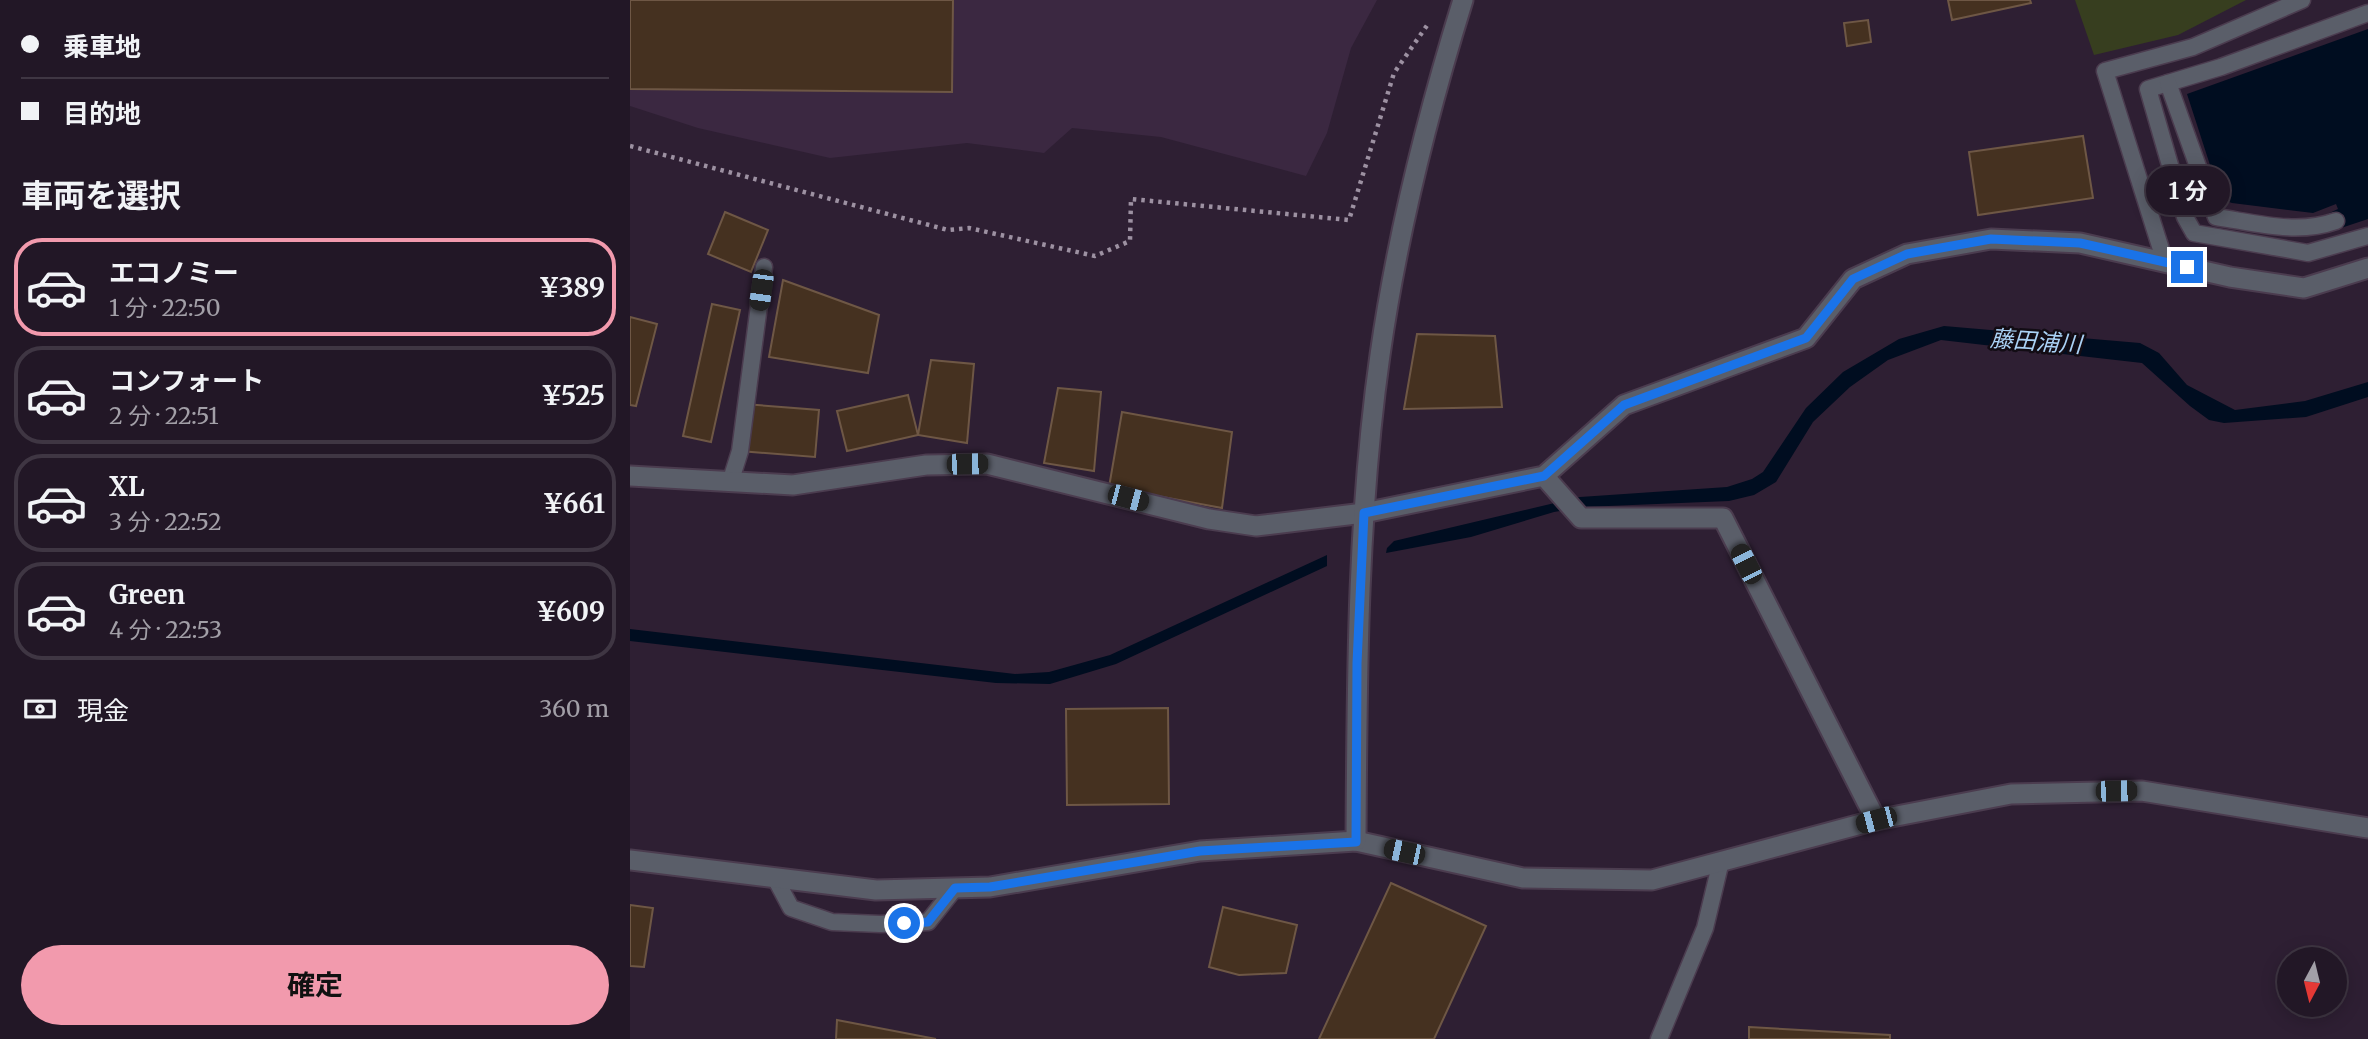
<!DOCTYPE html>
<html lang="ja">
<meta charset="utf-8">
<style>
:root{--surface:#221726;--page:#2a202e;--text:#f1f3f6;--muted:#a29fa7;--line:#3f3643;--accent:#f29aad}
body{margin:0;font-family:Merriweather,"Noto Sans JP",serif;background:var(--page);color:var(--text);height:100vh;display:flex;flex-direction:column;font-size:26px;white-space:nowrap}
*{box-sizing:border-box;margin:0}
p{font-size:23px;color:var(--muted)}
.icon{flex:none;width:38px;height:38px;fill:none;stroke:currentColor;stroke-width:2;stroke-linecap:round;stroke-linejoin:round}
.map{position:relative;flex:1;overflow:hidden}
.sheet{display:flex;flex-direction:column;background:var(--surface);width:630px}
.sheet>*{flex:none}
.hud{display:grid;align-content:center;height:154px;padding:0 21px;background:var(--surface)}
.needle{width:46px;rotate:187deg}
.fabs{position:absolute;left:1647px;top:947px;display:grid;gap:14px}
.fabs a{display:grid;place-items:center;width:70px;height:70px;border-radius:50%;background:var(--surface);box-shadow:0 4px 18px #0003,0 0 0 2px var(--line);font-size:35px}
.end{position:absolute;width:32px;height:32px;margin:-16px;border:9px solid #1a73e8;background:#fff;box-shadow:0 0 0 4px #fff}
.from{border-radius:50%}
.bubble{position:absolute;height:49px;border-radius:24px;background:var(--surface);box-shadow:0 4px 18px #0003,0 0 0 2px var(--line);font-size:23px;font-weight:700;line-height:49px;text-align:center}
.car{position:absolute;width:21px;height:42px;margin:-21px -10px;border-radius:9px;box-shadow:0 0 5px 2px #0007;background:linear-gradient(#222 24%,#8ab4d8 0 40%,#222 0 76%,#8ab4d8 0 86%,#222 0)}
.hud b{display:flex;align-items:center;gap:24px;height:66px;font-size:26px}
.hud b+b{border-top:2px solid var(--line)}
.hud i{width:18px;height:18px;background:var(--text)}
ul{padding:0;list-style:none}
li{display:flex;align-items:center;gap:21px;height:98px;margin:0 14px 10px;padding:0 7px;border:4px solid var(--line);border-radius:28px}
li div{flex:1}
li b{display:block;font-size:26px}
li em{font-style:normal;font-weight:700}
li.active{border-color:var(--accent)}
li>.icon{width:63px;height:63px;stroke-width:1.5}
h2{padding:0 21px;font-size:32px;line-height:84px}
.pay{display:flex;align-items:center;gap:18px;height:77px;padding:0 21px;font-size:26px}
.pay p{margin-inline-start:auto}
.cta{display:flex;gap:14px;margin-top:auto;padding:14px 21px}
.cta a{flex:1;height:80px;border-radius:42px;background:var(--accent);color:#111;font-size:28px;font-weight:700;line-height:80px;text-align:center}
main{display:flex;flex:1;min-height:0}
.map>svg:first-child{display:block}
.built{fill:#3b2841}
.green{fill:#373e1f}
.water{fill:#000d20}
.building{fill:#453120;stroke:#6e5745;stroke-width:2}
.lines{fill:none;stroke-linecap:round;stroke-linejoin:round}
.service-casing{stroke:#4b3c4f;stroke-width:19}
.minor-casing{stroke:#4b3c4f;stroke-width:23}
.tertiary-casing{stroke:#4b3c4f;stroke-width:23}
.path{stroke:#9d91a2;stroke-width:4.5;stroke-dasharray:3.5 5;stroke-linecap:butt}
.service{stroke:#5a5e69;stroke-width:16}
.minor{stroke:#5a5e69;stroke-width:19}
.tertiary{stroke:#5a5e69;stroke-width:19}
.route{stroke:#1a73e8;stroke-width:9}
.labels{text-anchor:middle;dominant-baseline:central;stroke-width:5;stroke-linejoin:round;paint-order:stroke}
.water-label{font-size:23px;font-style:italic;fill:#aad2f6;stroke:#120c14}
</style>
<main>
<section class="sheet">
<div class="hud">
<b><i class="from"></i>乗車地</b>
<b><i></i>目的地</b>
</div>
<h2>車両を選択</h2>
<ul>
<li class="active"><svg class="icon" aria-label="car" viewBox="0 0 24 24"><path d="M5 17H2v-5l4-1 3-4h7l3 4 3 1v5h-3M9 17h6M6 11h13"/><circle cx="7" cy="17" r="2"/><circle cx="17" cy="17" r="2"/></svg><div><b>エコノミー</b><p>1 分 · 22:50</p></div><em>¥389</em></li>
<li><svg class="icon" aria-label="car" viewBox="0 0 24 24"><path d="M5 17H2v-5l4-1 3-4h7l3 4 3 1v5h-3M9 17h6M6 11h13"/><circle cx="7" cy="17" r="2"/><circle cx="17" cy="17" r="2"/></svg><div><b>コンフォート</b><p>2 分 · 22:51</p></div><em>¥525</em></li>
<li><svg class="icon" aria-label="car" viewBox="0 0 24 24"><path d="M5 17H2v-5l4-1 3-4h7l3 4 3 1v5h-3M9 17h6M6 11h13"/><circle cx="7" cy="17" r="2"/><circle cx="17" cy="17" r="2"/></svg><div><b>XL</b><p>3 分 · 22:52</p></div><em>¥661</em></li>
<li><svg class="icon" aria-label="car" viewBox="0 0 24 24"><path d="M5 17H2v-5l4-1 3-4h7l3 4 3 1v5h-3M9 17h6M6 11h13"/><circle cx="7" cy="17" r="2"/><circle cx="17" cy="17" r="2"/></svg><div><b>Green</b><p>4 分 · 22:53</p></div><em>¥609</em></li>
</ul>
<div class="pay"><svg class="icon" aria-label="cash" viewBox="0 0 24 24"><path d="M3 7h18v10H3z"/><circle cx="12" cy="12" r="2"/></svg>現金<p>360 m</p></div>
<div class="cta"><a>確定</a></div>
</section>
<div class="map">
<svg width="1738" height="1039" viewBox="0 0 1738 1039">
<rect width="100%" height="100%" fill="#2e1f33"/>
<polygon class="built" points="0,0 747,0 721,48 697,133 676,176 531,137 442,128 414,153 337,143 200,158 68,128 0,106"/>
<polygon class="green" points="1445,0 1616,0 1548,35 1464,55"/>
<g class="water">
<polygon points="1738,29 1738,219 1699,232 1693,216 1708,209 1706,204 1683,213 1602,203 1591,199 1557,94"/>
<polygon points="1314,326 1510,343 1529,353 1557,385 1605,410 1675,401 1738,382 1738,397 1676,417 1594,423 1579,420 1560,406 1512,363 1311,340 1258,360 1220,387 1183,422 1146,482 1124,495 1099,501 954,507 924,512 841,537 756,553 757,548 764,541 950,497 1097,487 1122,479 1133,472 1176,408 1213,372 1269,339"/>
<polygon points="697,555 697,566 486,664 420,684 366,683 0,641 0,629 385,674 419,672 480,655"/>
</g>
<g class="building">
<polygon points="0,0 323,0 322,92 0,89"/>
<polygon points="1318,0 1400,0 1401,3 1322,20"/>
<polygon points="1238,20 1241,42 1217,46 1214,23"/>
<polygon points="1453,136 1463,198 1348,215 1339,152"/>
<polygon points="95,212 138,230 121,272 78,254"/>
<polygon points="153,280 249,315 238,373 139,357"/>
<polygon points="82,304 110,310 81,442 53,436"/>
<polygon points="0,317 27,324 6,406 0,405"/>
<polygon points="787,334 865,336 872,407 774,409"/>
<polygon points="301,360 344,364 337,443 288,435"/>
<polygon points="428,388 471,392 464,471 414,463"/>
<polygon points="278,395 288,435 217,451 207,411"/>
<polygon points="114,404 189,410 185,457 110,451"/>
<polygon points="492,412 602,432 592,508 479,487"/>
<polygon points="538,708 539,804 437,805 436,709"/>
<polygon points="761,883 856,926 804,1039 689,1039"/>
<polygon points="0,905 23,908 14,967 0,966"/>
<polygon points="593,907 667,925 656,973 609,975 579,967"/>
<polygon points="207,1020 306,1039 206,1039"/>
<polygon points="1119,1027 1260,1035 1260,1039 1119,1039"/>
</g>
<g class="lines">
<g class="service-casing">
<g id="service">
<polyline points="1738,13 1591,67 1518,89 1555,217 1564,233 1678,253 1738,236"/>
<path d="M1538,83l48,134c40,6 81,18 120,4"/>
<polyline points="1535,262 1475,71 1563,47 1672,0"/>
<polyline points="100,483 110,451 134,267"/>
<polyline points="145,878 161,908 202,922 250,924 298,922 325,888"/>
<polyline points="1029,1039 1075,928 1091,861"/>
</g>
</g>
<g class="minor-casing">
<g id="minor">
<polyline points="0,476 163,485 296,465 357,464 579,519 626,526 734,513 914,476 994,405 1176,338 1223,279 1277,254 1361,239 1450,243 1600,277 1674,288 1738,268"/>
<polyline points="914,476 951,518 1093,518 1246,820"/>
<polyline points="0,860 246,890 360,887 570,851 726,841 893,878 1022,880 1246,820 1381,794 1512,791 1738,828"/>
</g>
</g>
<g class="tertiary-casing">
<path id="tertiary" d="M726,841c1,-162 1,-325 24,-486 17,-120 47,-239 83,-355"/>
</g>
<polyline class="path" points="0,146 318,230 339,228 465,256 500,241 501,199 719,220 764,73 798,24"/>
<use href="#service" class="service"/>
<use href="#minor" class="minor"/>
<use href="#tertiary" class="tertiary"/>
</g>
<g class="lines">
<polyline class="route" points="274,923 298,922 325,888 360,887 570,851 726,842 727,663 734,513 914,476 994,405 1176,338 1223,279 1277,254 1361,239 1450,243 1557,267"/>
</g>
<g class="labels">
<g class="water-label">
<text transform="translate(1406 341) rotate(4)">藤田浦川</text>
</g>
</g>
</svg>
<div class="fabs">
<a><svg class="needle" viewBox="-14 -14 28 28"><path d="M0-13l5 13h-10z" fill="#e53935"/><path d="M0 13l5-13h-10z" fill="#a29fa7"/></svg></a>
</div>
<i class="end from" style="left:274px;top:923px"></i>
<i class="end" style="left:1557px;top:267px"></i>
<div class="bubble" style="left:1516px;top:166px;width:84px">1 分</div>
<i class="car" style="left:131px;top:290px;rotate:188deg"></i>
<i class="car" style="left:337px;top:464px;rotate:89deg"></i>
<i class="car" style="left:498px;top:498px;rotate:105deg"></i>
<i class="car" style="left:1116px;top:564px;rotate:333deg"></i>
<i class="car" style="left:1486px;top:791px;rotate:89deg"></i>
<i class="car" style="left:1246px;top:820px;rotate:255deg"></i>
<i class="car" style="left:774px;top:852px;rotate:282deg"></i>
</div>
</main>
